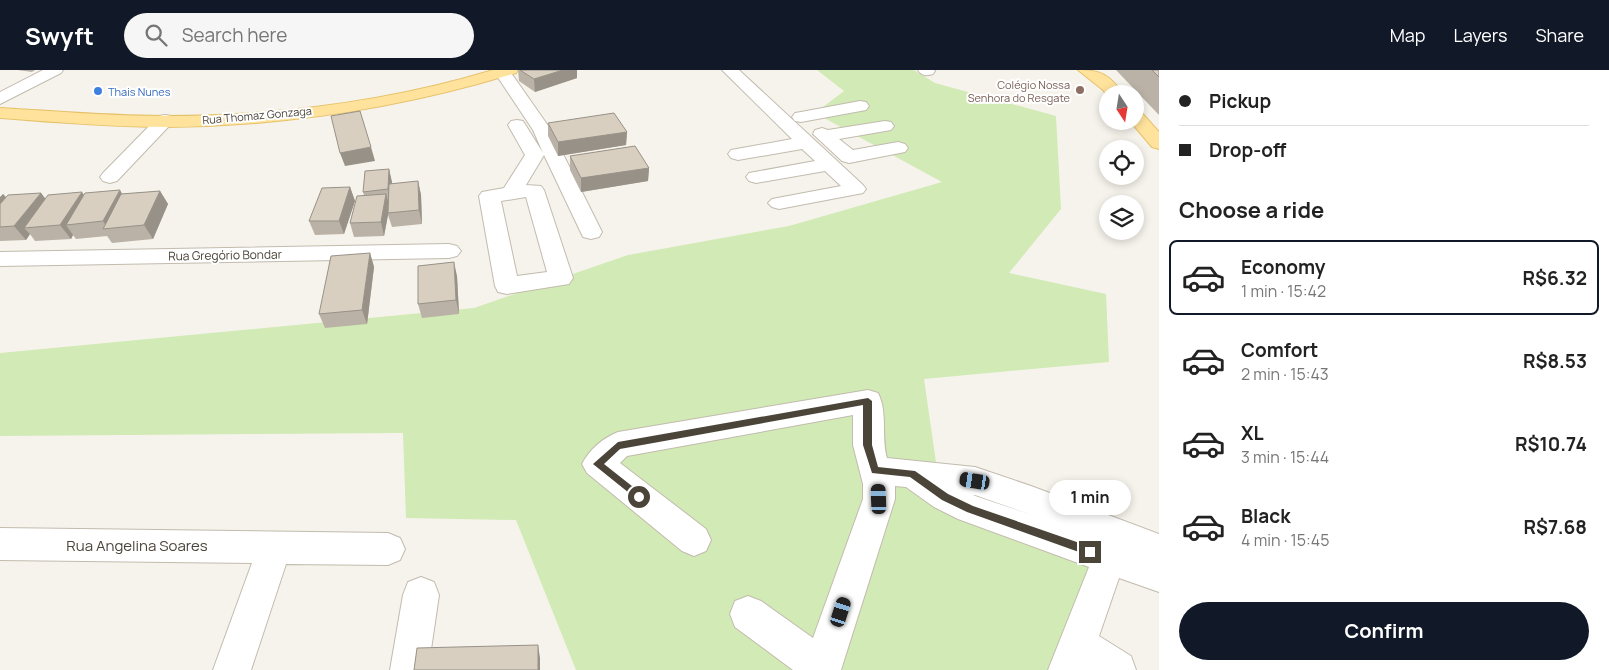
<!DOCTYPE html>
<meta charset="utf-8">
<style>
:root{--surface:#fff;--page:#f6f6f6;--text:#222;--muted:#767676;--line:#e0e0e0;--accent:#111827}
body{margin:0;font-family:Manrope,sans-serif;background:var(--page);color:var(--text);height:100vh;display:flex;flex-direction:column;font-size:19px;white-space:nowrap}
*{box-sizing:border-box;margin:0}
p{font-size:16px;color:var(--muted)}
.icon{flex:none;width:28px;height:28px;fill:none;stroke:currentColor;stroke-width:2;stroke-linecap:round;stroke-linejoin:round}
.map{position:relative;flex:1;overflow:hidden}
.drawer{display:flex;flex-direction:column;background:var(--surface);width:450px}
.drawer>*{flex:none}
.banner{display:grid;align-content:center;height:110px;padding:0 20px;background:var(--surface)}
.needle{width:32px;rotate:168deg}
.fabs{position:absolute;left:1099px;top:15px;display:grid;gap:10px}
.fabs a{display:grid;place-items:center;width:45px;height:45px;border-radius:50%;background:var(--surface);box-shadow:0 2px 8px #0003;font-size:25px}
.end{position:absolute;width:22px;height:22px;margin:-11px;border:6px solid #4b4439;background:#fff;box-shadow:0 0 0 2px #fff}
.from{border-radius:50%}
.bubble{position:absolute;height:35px;border-radius:18px;background:var(--surface);box-shadow:0 2px 8px #0003;font-size:16px;font-weight:700;line-height:35px;text-align:center}
.car{position:absolute;width:15px;height:30px;margin:-15px -8px;border-radius:6px;box-shadow:0 0 4px 1px #0007;background:linear-gradient(#222 24%,#8ab4d8 0 40%,#222 0 76%,#8ab4d8 0 86%,#222 0)}
.banner b{display:flex;align-items:center;gap:18px;height:48px;font-size:19px}
.banner b+b{border-top:1px solid var(--line)}
.banner i{width:12px;height:12px;background:var(--text)}
ul{padding:0;list-style:none}
li{display:flex;align-items:center;gap:15px;height:75px;margin:0 10px 8px;padding:0 10px;border:2px solid transparent;border-radius:8px}
li div{flex:1}
li b{display:block;font-size:19px}
li em{font-style:normal;font-weight:700}
li.active{border-color:var(--accent)}
li>.icon{width:45px;height:45px;stroke-width:1.5}
h2{padding:0 20px;font-size:22px;line-height:60px}
.primary-button{display:flex;gap:10px;margin-top:auto;padding:10px 20px}
.primary-button a{flex:1;height:58px;border-radius:30px;background:var(--accent);color:#fff;font-size:20px;font-weight:700;line-height:58px;text-align:center}
header{display:flex;align-items:center;gap:30px;box-sizing:border-box;height:70px;padding:0 25px;background:var(--accent);color:#fff}
header strong{font-size:24px}
nav{display:flex;gap:28px;margin-inline-start:auto;font-size:18px}
.search{width:350px;height:45px;background:var(--page);display:flex;align-items:center;gap:12px;box-sizing:border-box;padding:0 18px;border-radius:28px;color:var(--muted);font-size:19px}
main{display:flex;flex:1;min-height:0}
.map>svg:first-child{display:block}
.green{fill:#d2eab5}
.lines{fill:none;stroke-linecap:round;stroke-linejoin:round}
.minor-casing{stroke:#c2bbae;stroke-width:2}
.major-casing{stroke:#e6c16a;stroke-width:2}
.minor{fill:#fff;fill-rule:evenodd}
.major{fill:#ffe39c;fill-rule:evenodd}
.wall{fill:#bab2a6}
.shaded-wall{fill:#979187}
.building{fill:#d8cfc1;stroke:#979187}
.route{fill:#4b4439}
.education-dot{fill:#8d6e63;stroke:#fff;stroke-width:2}
.shop-dot{fill:#3f7fe0;stroke:#fff;stroke-width:2}
.labels{text-anchor:middle;dominant-baseline:central;stroke-width:4;stroke-linejoin:round;paint-order:stroke}
.far-education-label{font-size:11px;fill:#785e54;stroke:#fff;text-anchor:end}
.far-shop-label{font-size:11px;fill:#366cbe;stroke:#fff;text-anchor:start}
.far-street-label{font-size:11px;fill:#4b4439;stroke:#fff}
.street-label{font-size:12px;fill:#4b4439;stroke:#fff}
.near-street-label{font-size:15px;fill:#4b4439;stroke:#fff}
</style>
<header>
<strong>Swyft</strong>
<div class="search"><svg class="icon" aria-label="search" viewBox="0 0 24 24"><circle cx="10" cy="10" r="6"/><path d="M15 15l6 6"/></svg>Search here</div>
<nav><a>Map</a><a>Layers</a><a>Share</a></nav>
</header>
<main>
<div class="map">
<svg width="1159" height="600" viewBox="0 0 1159 600">
<rect width="100%" height="100%" fill="#f6f3ec"/>
<polygon class="green" points="817,0 914,0 935,13 1056,46 1061,139 1009,203 1106,224 1109,292 924,309 937,399 1107,466 1053,600 576,600 516,450 406,448 403,363 0,366 0,283 474,238 628,185 789,156 942,112 815,43 844,21"/>
<g class="lines">
<g class="minor-casing">
<g id="minor">
<polygon points="43,0 63,0 61,3 0,34 0,22"/>
<path d="M497,0h12l42,60 51,102 -3,5 -8,2 -8,-2 -39,-82 -18,30 15,1 3,4 29,88 -4,6 -62,10 -9,-2 -3,-6 -16,-90 3,-4 22,-4 21,-33 -17,-30 3,-4 6,-1 6,1 20,32 -10,-23 -38,-57zM526,127l21,75 -30,4 -16,-75z"/>
<polygon points="722,0 739,0 863,115 866,119 863,123 779,139 772,137 768,133 772,129 841,116 825,101 756,113 749,111 746,107 749,103 815,91 802,79 738,90 731,88 728,84 731,80 792,69"/>
<path d="M918,0h16l1,1 -2,3c-7,2 -11,2 -15,-4z"/>
<polygon points="860,31 866,32 869,36 866,40 801,52 795,51 792,47 795,43 801,42"/>
<polygon points="165,45 171,46 174,50 171,54 117,111 110,113 103,111 100,107 103,103 159,46"/>
<polygon points="885,51 891,52 894,56 891,60 839,69 853,80 898,72 905,74 908,78 905,82 849,93 842,91 813,64 815,60 822,58 828,60"/>
<polygon points="449,174 457,176 461,181 457,186 449,188 0,196 0,182"/>
<path d="M868,320l10,3c10,19 3,44 9,65l88,9 56,19 128,48v58l-40,-14 -20,58 32,20 5,14h-88l41,-103 -131,-48 -24,-12 -28,-20 -11,-1v13l-54,171h-48l-58,-43 -5,-13 5,-13 13,-5 13,5 52,37 50,-139v-15l-10,-39v-30l-226,41 -7,7 86,66 5,11 -5,11 -12,5 -12,-5 -95,-78 -5,-9c8,-15 21,-26 36,-32zM973,425h2l57,20 -54,-18z"/>
<polygon points="0,458 388,463 400,468 405,479 400,490 388,495 286,494 251,600 213,600 252,493 0,490"/>
<polygon points="421,507 434,512 439,525 428,600 390,600 403,525 408,512"/>
</g>
</g>
<g class="major-casing">
<g id="major">
<path d="M493,0h25l-2,3c-114,35 -231,53 -350,54 -55,0 -111,-5 -166,-9v-10c54,3 109,8 163,8 111,0 224,-14 330,-46z"/>
<path d="M1078,0c23,0 32,5 45,24h-15v2l-5,-6z"/>
<polygon points="1135,41 1141,42 1159,62 1159,79 1152,77 1130,51 1135,51"/>
</g>
</g>
<use href="#minor" class="minor"/>
<use href="#major" class="major"/>
</g>
<g class="wall">
<polygon points="17,0 35,0 32,2"/>
<polygon points="518,0 577,0 577,8 535,22 519,11"/>
<polygon points="1116,0 1159,0 1159,45"/>
<polygon points="548,53 627,62 626,75 558,86 548,66"/>
<polygon points="570,86 649,98 648,111 581,122 570,100"/>
<polygon points="389,99 392,114 418,111 421,125 422,154 392,157 388,145 384,166 354,167 350,153 364,125 363,122"/>
<polygon points="350,117 355,131 344,164 315,165 309,151"/>
<polygon points="160,121 168,134 153,169 112,173 107,166 76,169 73,165 71,169 35,171 30,164 26,170 0,171 0,157 3,124 6,127 41,123 45,128 84,125 122,124"/>
<polygon points="370,183 374,197 367,254 325,258 319,244"/>
<polygon points="457,206 459,244 422,248 418,234"/>
</g>
<g class="shaded-wall">
<polygon points="563,0 577,0 577,8 535,22 534,9"/>
<polygon points="627,62 626,75 558,86 558,72"/>
<polygon points="371,77 375,91 345,96 340,83"/>
<polygon points="649,98 648,111 581,122 581,108"/>
<polygon points="389,99 392,112 391,133 388,119"/>
<polygon points="418,111 421,125 422,154 419,140"/>
<polygon points="350,117 355,131 344,164 339,151"/>
<polygon points="120,120 128,134 108,159 103,151"/>
<polygon points="160,121 168,134 153,169 144,155"/>
<polygon points="82,122 91,136 66,155 73,165 71,169 60,155"/>
<polygon points="41,123 51,137 24,158 30,164 26,170 14,156"/>
<polygon points="3,124 14,137 0,152 0,127"/>
<polygon points="386,124 390,138 388,143 388,145 384,166 381,152"/>
<polygon points="370,183 374,197 367,254 362,240"/>
<polygon points="454,192 457,206 459,244 456,230"/>
<polygon points="538,575 540,588 540,600 538,600"/>
</g>
<g class="building">
<polygon points="520,0 563,0 534,9"/>
<polygon points="1152,0 1159,0 1159,7"/>
<polygon points="360,41 371,77 340,83 331,46"/>
<polygon points="614,43 627,62 558,72 548,53"/>
<polygon points="635,76 649,98 581,108 570,86"/>
<polygon points="389,99 388,119 363,122 365,101"/>
<polygon points="418,111 419,140 388,143 389,114"/>
<polygon points="350,117 339,151 309,151 322,118"/>
<polygon points="120,120 103,151 66,155 85,123"/>
<polygon points="160,121 144,155 103,159 121,124"/>
<polygon points="82,122 60,155 24,158 48,125"/>
<polygon points="41,123 14,156 0,157 0,134 8,125"/>
<polygon points="386,124 381,152 350,153 357,126"/>
<polygon points="370,183 362,240 319,244 331,186"/>
<polygon points="454,192 456,230 418,234 418,196"/>
<polygon points="538,575 538,600 414,600 417,578"/>
</g>
<polygon class="route" points="868,328 872,331 872,375 878,397 915,401 948,424 973,436 1094,478 1094,485 1090,486 967,442 942,430 910,407 872,403 863,375 863,335 620,379 604,394 642,424 644,427 639,431 593,394 618,372"/>
<circle class="education-dot" cx="1080" cy="20" r="5"/>
<circle class="shop-dot" cx="98" cy="21" r="5"/>
<g class="labels">
<g class="far-education-label">
<text x="1070" y="14">Colégio Nossa<tspan x="1070" dy="13">Senhora do Resgate</tspan></text>
</g>
<g class="far-shop-label">
<text x="108" y="21">Thais Nunes</text>
</g>
<g class="far-street-label">
<text transform="translate(257 45) rotate(-5)">Rua Thomaz Gonzaga</text>
</g>
<g class="street-label">
<text transform="translate(225 185) rotate(-1)">Rua Gregório Bondar</text>
</g>
<g class="near-street-label">
<text x="137" y="475">Rua Angelina Soares</text>
</g>
</g>
</svg>
<div class="fabs">
<a><svg class="needle" viewBox="-14 -14 28 28"><path d="M0-13l5 13h-10z" fill="#e53935"/><path d="M0 13l5-13h-10z" fill="#767676"/></svg></a>
<a><svg class="icon" aria-label="locate" viewBox="0 0 24 24"><circle cx="12" cy="12" r="6"/><path d="M12 2v4M12 18v4M2 12h4M18 12h4"/></svg></a>
<a><svg class="icon" aria-label="layers" viewBox="0 0 24 24"><path d="M12 4l9 5-9 5-9-5zM3 14l9 5 9-5"/></svg></a>
</div>
<i class="end from" style="left:639px;top:427px"></i>
<i class="end" style="left:1090px;top:482px"></i>
<div class="bubble" style="left:1049px;top:410px;width:82px">1 min</div>
<i class="car" style="left:975px;top:411px;rotate:279deg"></i>
<i class="car" style="left:879px;top:429px;rotate:358deg"></i>
<i class="car" style="left:841px;top:542px;rotate:18deg"></i>
</div>
<section class="drawer">
<div class="banner">
<b><i class="from"></i>Pickup</b>
<b><i></i>Drop-off</b>
</div>
<h2>Choose a ride</h2>
<ul>
<li class="active"><svg class="icon" aria-label="car" viewBox="0 0 24 24"><path d="M5 17H2v-5l4-1 3-4h7l3 4 3 1v5h-3M9 17h6M6 11h13"/><circle cx="7" cy="17" r="2"/><circle cx="17" cy="17" r="2"/></svg><div><b>Economy</b><p>1 min · 15:42</p></div><em>R$6.32</em></li>
<li><svg class="icon" aria-label="car" viewBox="0 0 24 24"><path d="M5 17H2v-5l4-1 3-4h7l3 4 3 1v5h-3M9 17h6M6 11h13"/><circle cx="7" cy="17" r="2"/><circle cx="17" cy="17" r="2"/></svg><div><b>Comfort</b><p>2 min · 15:43</p></div><em>R$8.53</em></li>
<li><svg class="icon" aria-label="car" viewBox="0 0 24 24"><path d="M5 17H2v-5l4-1 3-4h7l3 4 3 1v5h-3M9 17h6M6 11h13"/><circle cx="7" cy="17" r="2"/><circle cx="17" cy="17" r="2"/></svg><div><b>XL</b><p>3 min · 15:44</p></div><em>R$10.74</em></li>
<li><svg class="icon" aria-label="car" viewBox="0 0 24 24"><path d="M5 17H2v-5l4-1 3-4h7l3 4 3 1v5h-3M9 17h6M6 11h13"/><circle cx="7" cy="17" r="2"/><circle cx="17" cy="17" r="2"/></svg><div><b>Black</b><p>4 min · 15:45</p></div><em>R$7.68</em></li>
</ul>
<div class="primary-button"><a>Confirm</a></div>
</section>
</main>
